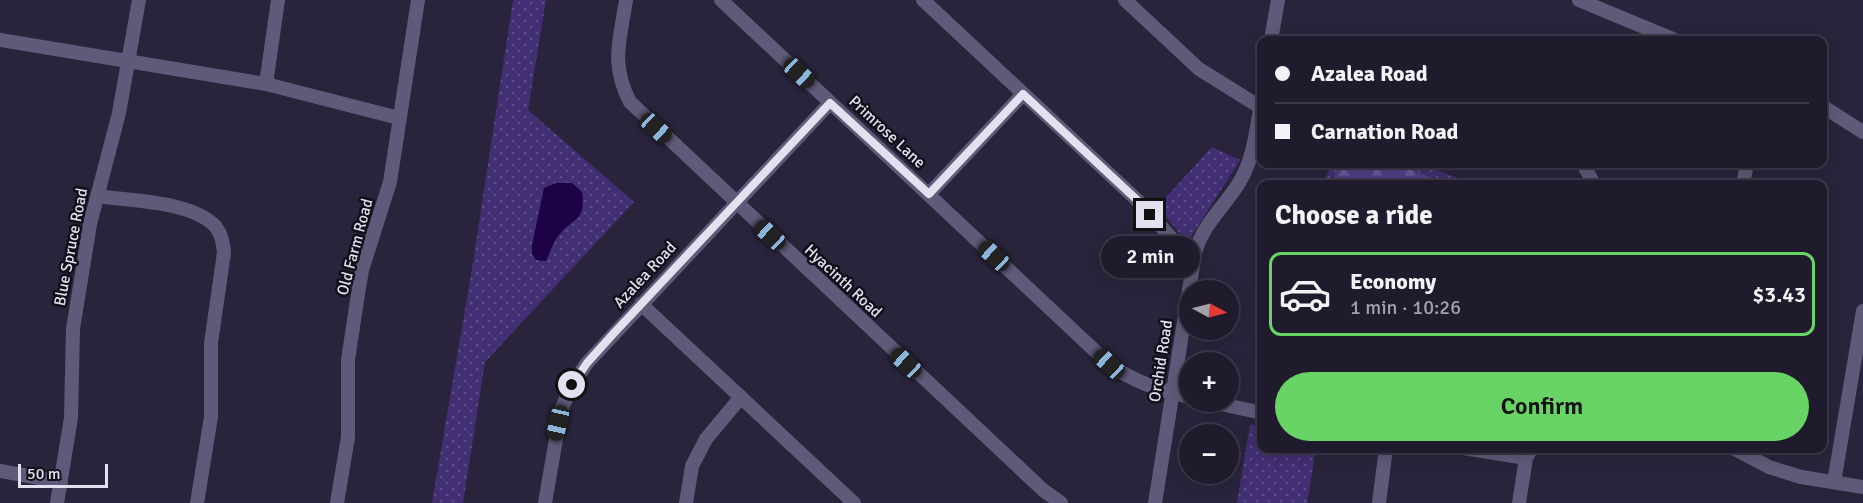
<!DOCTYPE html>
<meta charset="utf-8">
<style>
:root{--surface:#1f1b2c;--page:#2c2838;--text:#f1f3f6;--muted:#a1a1a9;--line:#3c3948;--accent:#68d465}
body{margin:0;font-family:Signika,sans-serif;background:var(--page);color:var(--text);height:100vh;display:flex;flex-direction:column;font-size:22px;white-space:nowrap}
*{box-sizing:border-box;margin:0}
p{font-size:20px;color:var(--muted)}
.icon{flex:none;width:33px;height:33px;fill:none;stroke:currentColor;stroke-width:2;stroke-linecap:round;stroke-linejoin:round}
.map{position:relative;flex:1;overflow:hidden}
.drawer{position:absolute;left:1257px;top:180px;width:570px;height:273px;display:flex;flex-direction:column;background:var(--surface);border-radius:12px;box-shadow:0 3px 15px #0003,0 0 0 2px var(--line)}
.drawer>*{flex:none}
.hud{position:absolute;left:1257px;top:36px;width:570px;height:132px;border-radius:12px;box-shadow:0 3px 15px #0003,0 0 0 2px var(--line);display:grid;align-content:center;height:132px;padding:0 18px;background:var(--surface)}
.needle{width:39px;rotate:97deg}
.tools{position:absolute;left:1179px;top:280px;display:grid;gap:12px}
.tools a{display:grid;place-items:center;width:60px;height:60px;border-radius:50%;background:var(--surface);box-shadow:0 3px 15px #0003,0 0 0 2px var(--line);font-size:30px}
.scale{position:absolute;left:18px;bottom:15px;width:90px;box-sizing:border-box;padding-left:6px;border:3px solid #e3e0ef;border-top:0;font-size:16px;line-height:21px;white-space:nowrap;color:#e3e0ef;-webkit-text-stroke:4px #110f19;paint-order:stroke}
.end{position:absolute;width:27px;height:27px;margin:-14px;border:8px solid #e3e0ef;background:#111;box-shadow:0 0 0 3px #111}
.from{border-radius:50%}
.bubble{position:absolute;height:42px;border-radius:21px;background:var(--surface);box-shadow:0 3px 15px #0003,0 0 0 2px var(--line);font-size:20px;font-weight:600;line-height:42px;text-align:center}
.car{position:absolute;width:18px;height:36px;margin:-18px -9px;border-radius:8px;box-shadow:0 0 4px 2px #0007;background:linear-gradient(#222 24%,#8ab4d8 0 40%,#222 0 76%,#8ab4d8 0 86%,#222 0)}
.hud b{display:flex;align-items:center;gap:21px;height:57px;font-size:22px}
.hud b+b{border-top:2px solid var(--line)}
.hud i{width:15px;height:15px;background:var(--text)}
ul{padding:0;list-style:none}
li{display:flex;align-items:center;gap:18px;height:84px;margin:0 12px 9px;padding:0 6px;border:3px solid transparent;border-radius:12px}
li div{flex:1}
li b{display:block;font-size:22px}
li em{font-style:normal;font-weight:600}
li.on{border-color:var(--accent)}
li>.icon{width:54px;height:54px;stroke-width:1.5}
h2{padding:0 18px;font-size:27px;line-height:72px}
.action{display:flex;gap:12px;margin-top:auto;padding:12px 18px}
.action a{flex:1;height:69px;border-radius:36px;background:var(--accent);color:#111;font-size:24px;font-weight:600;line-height:69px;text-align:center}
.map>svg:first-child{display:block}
.grass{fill:url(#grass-dots)}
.forest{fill:url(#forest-firs)}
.water{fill:#1d0145}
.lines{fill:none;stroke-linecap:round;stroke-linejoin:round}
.street{stroke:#605a7a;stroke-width:14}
.route{stroke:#e3e0ef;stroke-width:8}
.labels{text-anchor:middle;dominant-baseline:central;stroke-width:5;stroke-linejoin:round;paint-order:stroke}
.street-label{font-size:16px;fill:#e3e0ef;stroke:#110f19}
</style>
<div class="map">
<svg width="1863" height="503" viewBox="0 0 1863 503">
<defs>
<pattern id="grass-dots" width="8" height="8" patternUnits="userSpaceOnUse" patternTransform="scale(1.5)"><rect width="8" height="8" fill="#422f73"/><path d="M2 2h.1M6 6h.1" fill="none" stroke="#5d4d87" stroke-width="1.8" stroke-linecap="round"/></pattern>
<pattern id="forest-firs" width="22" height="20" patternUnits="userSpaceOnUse" patternTransform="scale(1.5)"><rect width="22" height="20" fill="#544188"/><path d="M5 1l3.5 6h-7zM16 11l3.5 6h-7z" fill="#6c5c99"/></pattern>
</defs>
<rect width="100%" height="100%" fill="#29243b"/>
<g class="grass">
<polygon points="513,0 546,0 528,110 634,202 485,362 463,503 432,503 472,269"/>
<polygon points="1212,147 1240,160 1187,243 1158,206"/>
<polygon points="1332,164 1421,164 1474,184 1322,184"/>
<polygon points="1250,424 1261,427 1262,448 1316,449 1307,503 1237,503"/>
</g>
<polygon class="forest" points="1340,164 1398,164 1447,184 1331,184"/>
<path class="water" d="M556,183h16l10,9c4,30 -8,24 -23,43 -6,7 -9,18 -13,26l-10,-1 -4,-6v-9l12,-57z"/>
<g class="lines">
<g class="street">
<path d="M626,0c-6,40 -16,64 4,102l413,388 18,13"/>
<path d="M721,0l388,364c25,18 50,26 81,33"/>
<polyline points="923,0 1136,199 1193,262"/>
<polyline points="1125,0 1199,69 1260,107"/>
<polyline points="1579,0 1675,40"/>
<polyline points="0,40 266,84 399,118"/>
<polyline points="1271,40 1278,0"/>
<polyline points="266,84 278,0"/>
<polyline points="1822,106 1863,132"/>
<polyline points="1583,164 1594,184"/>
<polyline points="1743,184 1747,164"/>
<polyline points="929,194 1023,94"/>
<path d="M97,196c33,5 96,5 119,31 6,8 7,17 8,26l-13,90v74l-14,86"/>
<polyline points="641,304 854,503"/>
<polyline points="1212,402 1262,413"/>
<polyline points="1463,448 1526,458"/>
<polyline points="1733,448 1769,467 1801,477 1863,487"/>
<polyline points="0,471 61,482"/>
<polyline points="1834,482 1863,311"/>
<polyline points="57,503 71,418 73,329 90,224 119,113 139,0"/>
<polyline points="337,503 348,437 348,360 358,294 362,270 390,182 418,0"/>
<polyline points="545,503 561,410 572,385 587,363 830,103"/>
<polyline points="686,503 692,466 706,439 741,397"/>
<path d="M1155,503l40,-250c7,-27 27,-44 42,-67 18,-27 19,-58 25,-89"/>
<polyline points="1379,503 1386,448"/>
<polyline points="1519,503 1526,458 1532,448"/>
</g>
</g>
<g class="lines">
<polyline class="route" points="572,385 587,363 614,333 830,103 929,194 1023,94 1136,199 1150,215"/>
</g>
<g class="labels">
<g class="street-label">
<text transform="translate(887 132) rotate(43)">Primrose Lane</text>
<text transform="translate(71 247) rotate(-79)">Blue Spruce Road</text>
<text transform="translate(355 247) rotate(-75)">Old Farm Road</text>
<text transform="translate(645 275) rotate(-47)">Azalea Road</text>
<text transform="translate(843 281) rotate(43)">Hyacinth Road</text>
<text transform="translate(1161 361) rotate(-81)">Orchid Road</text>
</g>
</g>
</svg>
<div class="tools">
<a><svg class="needle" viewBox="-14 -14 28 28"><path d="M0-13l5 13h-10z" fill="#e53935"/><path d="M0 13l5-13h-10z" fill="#a1a1a9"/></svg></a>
<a>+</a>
<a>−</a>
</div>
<div class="scale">50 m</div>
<i class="end from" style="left:572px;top:385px"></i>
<i class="end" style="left:1150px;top:215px"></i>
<div class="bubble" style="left:1101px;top:236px;width:99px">2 min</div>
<i class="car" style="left:799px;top:73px;rotate:133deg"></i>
<i class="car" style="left:656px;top:128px;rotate:133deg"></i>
<i class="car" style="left:770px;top:235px;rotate:313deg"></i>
<i class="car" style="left:994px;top:256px;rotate:313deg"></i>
<i class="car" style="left:906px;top:363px;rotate:313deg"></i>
<i class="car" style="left:1109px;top:364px;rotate:313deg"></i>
<i class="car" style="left:558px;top:423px;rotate:193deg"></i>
<div class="hud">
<b><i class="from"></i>Azalea Road</b>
<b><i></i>Carnation Road</b>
</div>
<section class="drawer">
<h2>Choose a ride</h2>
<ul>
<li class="on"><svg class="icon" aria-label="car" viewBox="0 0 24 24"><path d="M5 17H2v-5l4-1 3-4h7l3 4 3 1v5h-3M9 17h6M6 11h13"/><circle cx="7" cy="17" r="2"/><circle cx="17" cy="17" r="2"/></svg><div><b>Economy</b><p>1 min · 10:26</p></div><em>$3.43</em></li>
</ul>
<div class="action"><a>Confirm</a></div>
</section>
</div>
